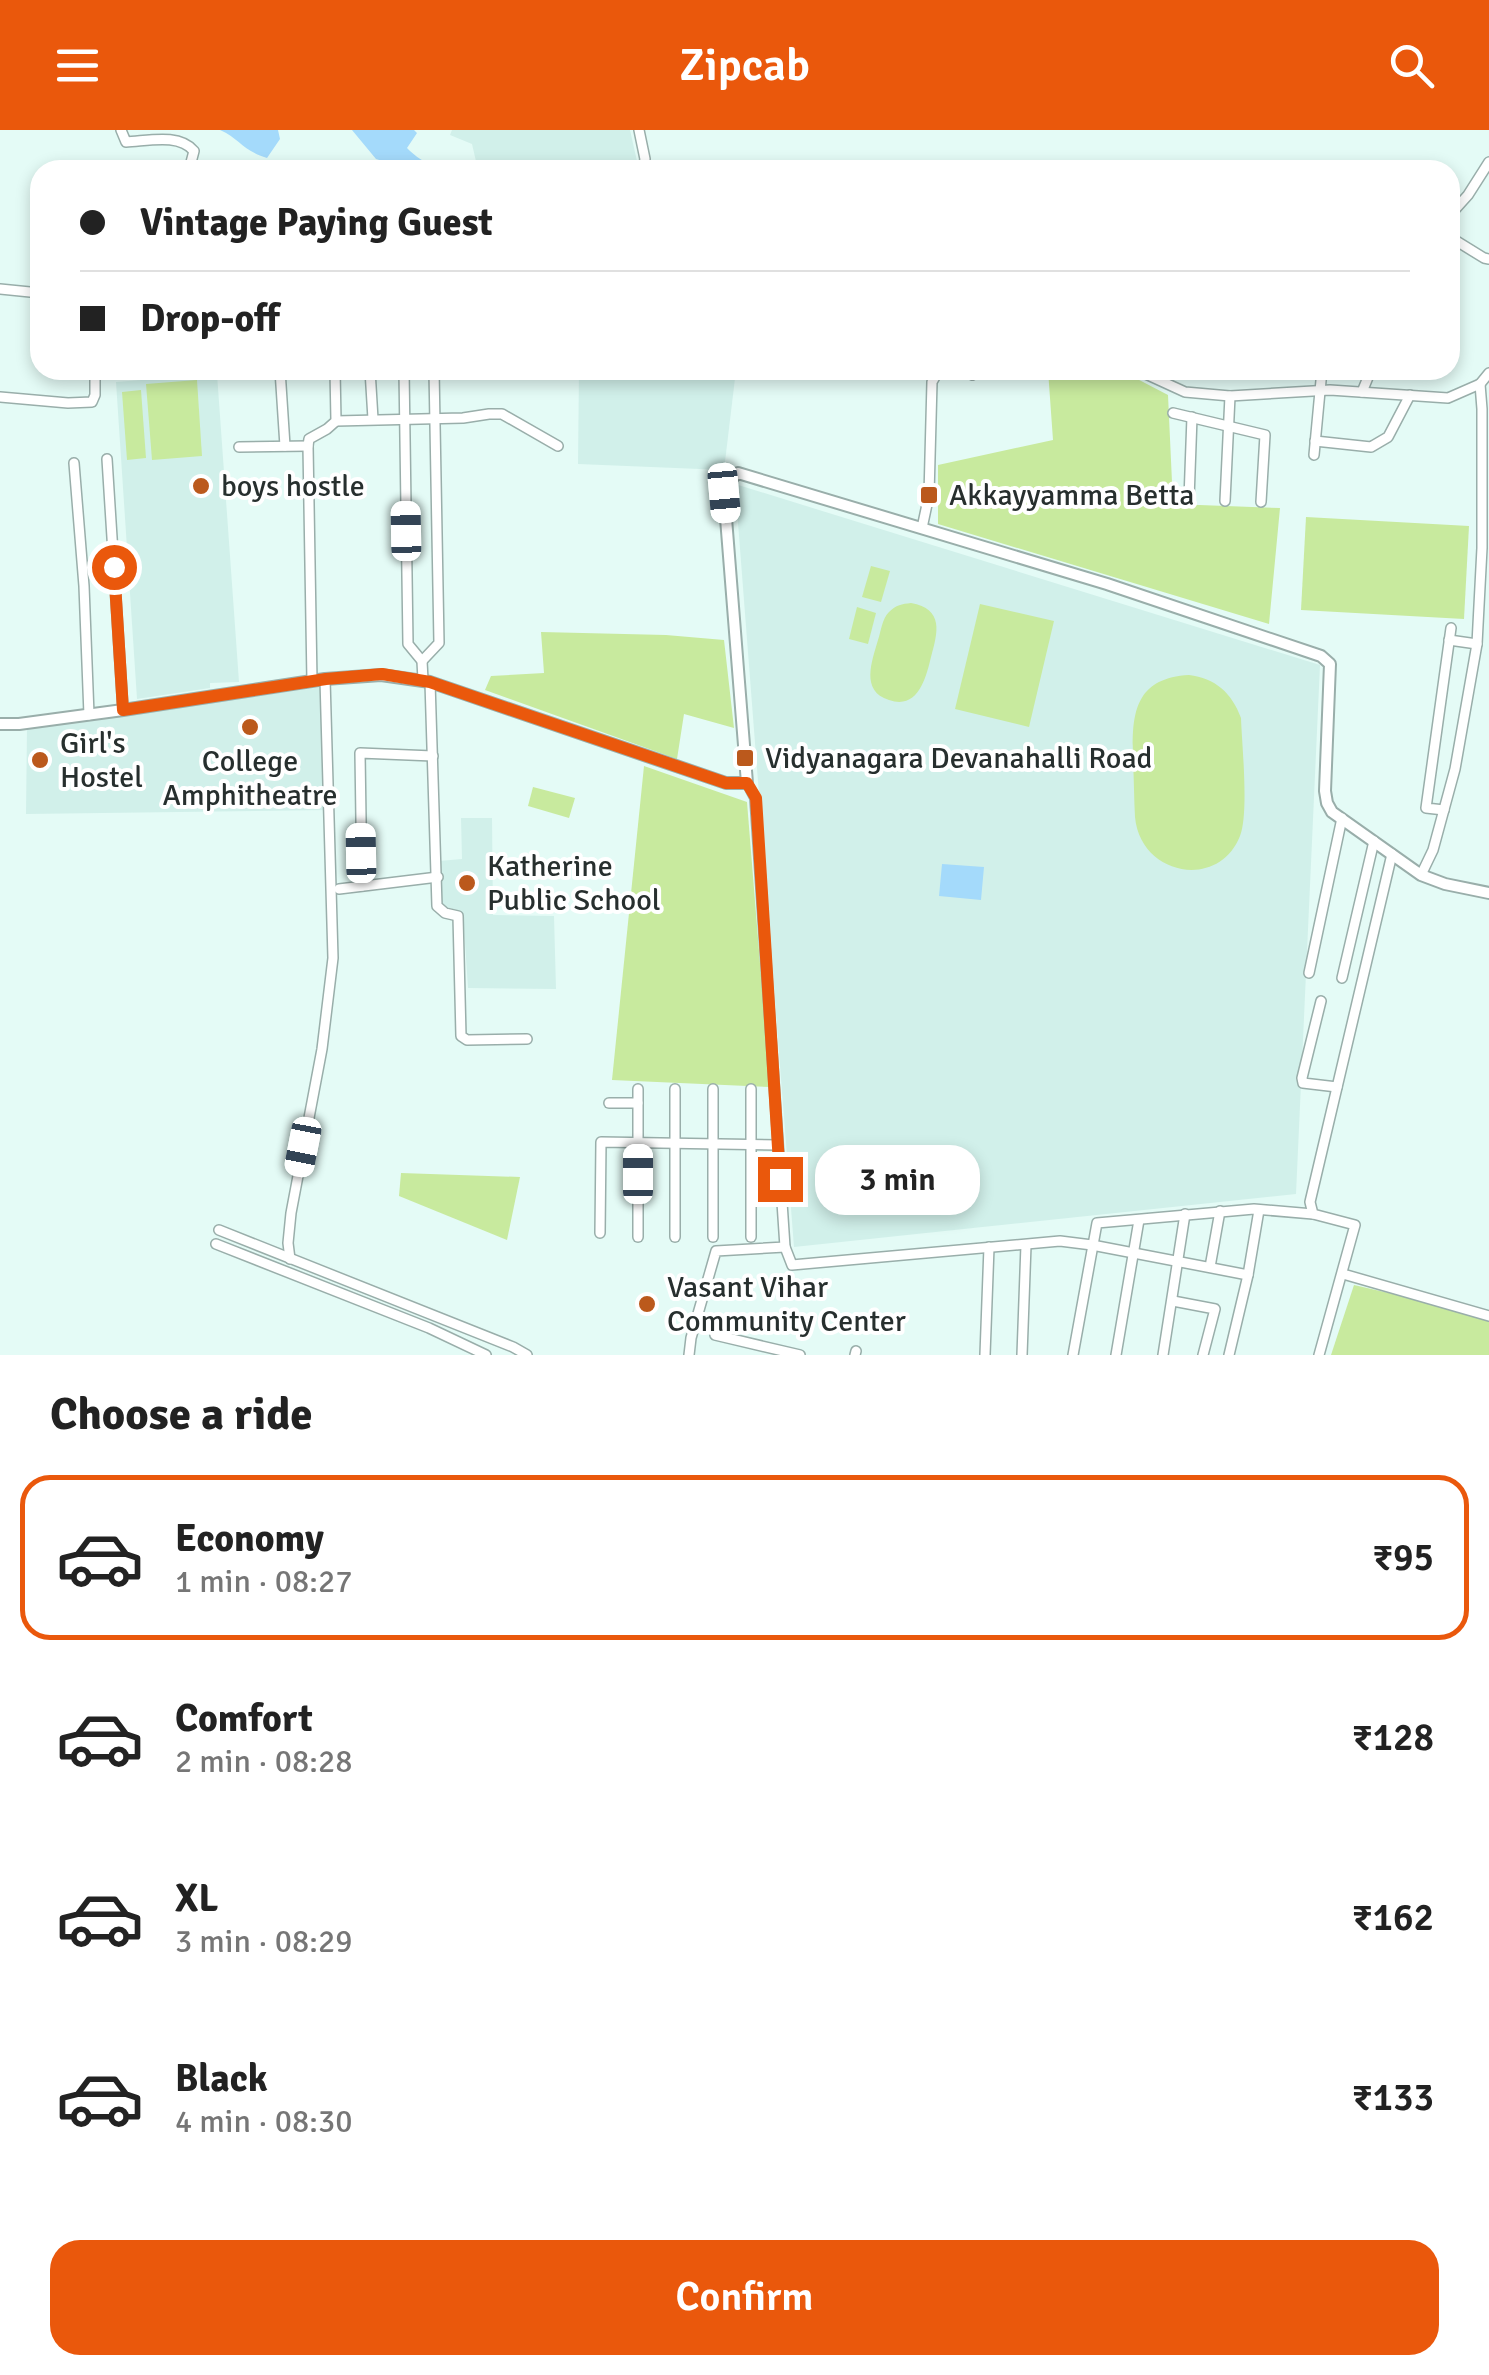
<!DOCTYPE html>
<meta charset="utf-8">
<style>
:root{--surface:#fff;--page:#f2f2f2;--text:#222;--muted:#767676;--line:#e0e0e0;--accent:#ea580c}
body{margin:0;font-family:Signika,sans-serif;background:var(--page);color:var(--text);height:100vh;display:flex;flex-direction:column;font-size:38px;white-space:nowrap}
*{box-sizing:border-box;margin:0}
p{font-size:32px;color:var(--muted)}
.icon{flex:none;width:55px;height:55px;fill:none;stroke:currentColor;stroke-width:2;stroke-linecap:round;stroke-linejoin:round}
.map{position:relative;height:1225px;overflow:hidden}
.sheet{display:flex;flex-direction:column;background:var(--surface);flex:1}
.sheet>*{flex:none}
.guide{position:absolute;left:30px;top:30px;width:1430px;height:220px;border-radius:30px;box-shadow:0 5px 15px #0003;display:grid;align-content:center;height:220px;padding:0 50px;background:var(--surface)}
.end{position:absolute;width:45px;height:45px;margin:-22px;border:12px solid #ea580c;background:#fff;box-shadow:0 0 0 5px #fff}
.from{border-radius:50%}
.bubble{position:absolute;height:70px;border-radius:30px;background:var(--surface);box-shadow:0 5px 15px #0003;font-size:32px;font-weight:600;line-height:70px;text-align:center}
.car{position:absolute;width:30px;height:60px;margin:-30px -15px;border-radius:12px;box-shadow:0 0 8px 2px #0007;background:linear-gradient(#fff 24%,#345 0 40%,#fff 0 76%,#345 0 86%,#fff 0)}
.guide b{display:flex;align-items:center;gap:35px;height:95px;font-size:38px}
.guide b+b{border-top:2px solid var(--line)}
.guide i{width:25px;height:25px;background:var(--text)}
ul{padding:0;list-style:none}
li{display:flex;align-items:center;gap:30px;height:165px;margin:0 20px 15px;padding:0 30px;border:5px solid transparent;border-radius:30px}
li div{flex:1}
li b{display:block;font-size:38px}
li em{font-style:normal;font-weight:600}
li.current{border-color:var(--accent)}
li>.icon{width:90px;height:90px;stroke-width:1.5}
h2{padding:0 50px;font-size:45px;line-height:120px}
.button{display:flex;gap:20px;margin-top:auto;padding:20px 50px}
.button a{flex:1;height:115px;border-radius:30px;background:var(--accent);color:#fff;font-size:40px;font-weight:600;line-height:115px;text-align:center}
header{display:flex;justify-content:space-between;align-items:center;height:130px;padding:0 50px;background:var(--accent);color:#fff;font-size:45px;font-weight:600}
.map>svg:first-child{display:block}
.built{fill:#d1f0ea}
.green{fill:#c8ea9e}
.water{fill:#a4dafb}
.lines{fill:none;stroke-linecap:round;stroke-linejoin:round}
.minor-casing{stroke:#99aeaa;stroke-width:12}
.major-casing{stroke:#99aeaa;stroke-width:14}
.minor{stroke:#fff;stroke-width:9}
.major{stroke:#fff;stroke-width:10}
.route{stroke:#ea580c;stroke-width:12}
.poi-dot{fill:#bb591c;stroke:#fff;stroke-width:4}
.labels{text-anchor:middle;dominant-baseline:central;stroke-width:8;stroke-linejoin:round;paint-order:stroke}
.poi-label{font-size:30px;fill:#272f2e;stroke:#fff;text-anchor:start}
</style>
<header><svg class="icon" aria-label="menu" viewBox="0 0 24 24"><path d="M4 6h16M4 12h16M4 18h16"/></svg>Zipcab<svg class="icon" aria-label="search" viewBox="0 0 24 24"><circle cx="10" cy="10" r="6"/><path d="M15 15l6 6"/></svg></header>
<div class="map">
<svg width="1489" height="1225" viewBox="0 0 1489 1225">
<rect width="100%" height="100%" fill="#e4fbf6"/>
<g class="built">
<polygon points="452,0 630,0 639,40 478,40 472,14 450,5"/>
<polygon points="579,240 736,240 724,340 578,334"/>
<polygon points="217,244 239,552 210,553 210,558 137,569 116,252"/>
<polygon points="735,354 1320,535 1296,1064 794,1117"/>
<polygon points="322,557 328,680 26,684 27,599"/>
<polygon points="461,688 492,688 493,785 554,786 556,859 468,858 463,783 441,775 439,731 462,729"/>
</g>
<g class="green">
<polygon points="1048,240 1120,240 1168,265 1173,374 1280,378 1269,494 938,394 938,335 1053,310"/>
<polygon points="197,250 202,326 152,330 146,254"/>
<polygon points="141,260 146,328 127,330 122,262"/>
<polygon points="1306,387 1469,396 1464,489 1301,480"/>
<polygon points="871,436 890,441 881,472 862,467"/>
<path d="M911,473c33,6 27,29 20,54 -5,21 -13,53 -42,43 -29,-9 -17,-39 -11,-60 3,-9 4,-21 11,-28 7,-7 13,-8 22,-9z"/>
<polygon points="980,474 1054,491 1029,597 955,579"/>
<polygon points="857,477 876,483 868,514 849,509"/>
<polygon points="541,502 666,505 724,510 734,598 684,584 677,629 485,560 491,546 544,543"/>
<path d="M1189,545c26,3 43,18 52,43 1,28 8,95 -1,118 -22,55 -100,39 -105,-19 -1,-19 -1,-37 -2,-56 -1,-43 -1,-83 56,-86z"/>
<polygon points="644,636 747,672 770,957 612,950"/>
<polygon points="533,657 575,668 569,688 528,676"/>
<polygon points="401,1043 520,1047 507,1110 399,1066"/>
<polygon points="1354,1155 1489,1186 1489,1225 1331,1225"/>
</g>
<g class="water">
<path d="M220,0h58l2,9 -13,19c-24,-7 -27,-19 -47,-28z"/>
<path d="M352,0h62l3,3 -10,15c15,15 23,16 41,22h-57l1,-6 -16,-5z"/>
<polygon points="942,734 984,737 981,770 939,766"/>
</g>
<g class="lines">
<g class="minor-casing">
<g id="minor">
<path d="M121,0l5,12c22,-1 53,-9 68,9l-5,19"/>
<polyline points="639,0 645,29 643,40"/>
<polyline points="1407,39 1409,40"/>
<polyline points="1450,85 1468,65 1489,32"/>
<polyline points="1450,107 1484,128 1489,129"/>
<polyline points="0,159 40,163"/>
<polyline points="280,240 285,316"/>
<polyline points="370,240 373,289"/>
<polyline points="404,240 408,514 422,531 423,550"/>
<polyline points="969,240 972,245"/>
<polyline points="1137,240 1185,262 1230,266 1330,260 1448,268 1480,254 1489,243"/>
<polyline points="1362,262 1371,240"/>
<polyline points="0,267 68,273 92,272 95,265 95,240"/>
<polyline points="1173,283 1265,305 1261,372"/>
<polyline points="336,291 463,288 489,284 502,284 558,316"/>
<polyline points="1315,311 1371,317 1388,307 1410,265"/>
<polyline points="239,317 308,316"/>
<polyline points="1314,325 1322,240"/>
<polyline points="107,329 123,580"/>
<polyline points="74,333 84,456 89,585"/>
<polyline points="1189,369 1192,287"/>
<polyline points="1225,371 1230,266"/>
<polyline points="922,398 929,365 932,252 939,240"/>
<polyline points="1449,510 1477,514"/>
<polyline points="422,531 439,513 434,240"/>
<polyline points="312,551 308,316 309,309 327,299 336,291 335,240"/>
<polyline points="430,552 437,776 445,783 458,786 461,906 467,910 527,909"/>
<polyline points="1444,680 1426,678 1451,498"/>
<polyline points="1421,745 1433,720 1455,639 1477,514 1482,418 1482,279 1480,254"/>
<polyline points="362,756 360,623 433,626"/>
<polyline points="339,759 438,747"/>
<polyline points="1309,843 1342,688"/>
<polyline points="1342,848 1374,711"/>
<polyline points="1321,871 1302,948 1303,953 1337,957"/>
<polyline points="638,959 638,1107"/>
<polyline points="675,959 675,1107"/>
<polyline points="713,959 713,1107"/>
<polyline points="751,959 751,1107"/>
<polyline points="609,973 638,973"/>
<polyline points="219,1100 513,1217 527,1225"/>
<polyline points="600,1103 601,1012 778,1015"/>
<polyline points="216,1114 429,1198 486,1225"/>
<polyline points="785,1117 792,1135 1060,1111 1092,1115 1248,1145"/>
<polyline points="290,1129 288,1113 291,1083 322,919 333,828 325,549"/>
<polyline points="1210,1137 1220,1081"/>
<polyline points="1343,1144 1489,1186"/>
<polyline points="1173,1171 1215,1179 1203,1225"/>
<polyline points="715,1205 800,1225"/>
<polyline points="689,1225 691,1208 716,1121 785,1117 755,668 747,653"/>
<polyline points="855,1225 856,1221"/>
<polyline points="985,1225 989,1117"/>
<polyline points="1022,1225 1026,1115"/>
<polyline points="1073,1225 1097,1093 1254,1079 1313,1084"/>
<polyline points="1116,1225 1139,1090"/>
<polyline points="1163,1225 1185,1084"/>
<polyline points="1229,1225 1248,1145 1259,1080"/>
<polyline points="1319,1225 1355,1095 1313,1084 1310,1072 1392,724"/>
</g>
</g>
<g class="major-casing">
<polyline id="major" points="0,594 19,594 123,580 325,549 381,545 430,552 726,653 747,653 724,363 728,351 738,343 1107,454 1321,526 1330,534 1325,661 1327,673 1332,682 1421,745 1445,754 1489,763"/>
</g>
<use href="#minor" class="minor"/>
<use href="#major" class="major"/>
</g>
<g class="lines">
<polyline class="route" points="114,437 123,580 326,549 382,544 430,552 726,653 747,653 756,668 780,1049"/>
</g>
<g class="poi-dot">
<circle cx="201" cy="356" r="10"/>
<rect x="919" y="355" width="20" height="20" rx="5"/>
<circle cx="250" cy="597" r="10"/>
<rect x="735" y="618" width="20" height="20" rx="5"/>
<circle cx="40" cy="630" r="10"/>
<circle cx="467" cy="753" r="10"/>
<circle cx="647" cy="1174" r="10"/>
</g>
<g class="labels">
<g class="poi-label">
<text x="221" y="356">boys hostle</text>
<text x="949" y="365">Akkayyamma Betta</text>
<text x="60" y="613">Girl's<tspan x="60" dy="34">Hostel</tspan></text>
<text x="765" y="628">Vidyanagara Devanahalli Road</text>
<text x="250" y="631" text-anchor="middle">College<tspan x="250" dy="34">Amphitheatre</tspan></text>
<text x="487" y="736">Katherine<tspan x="487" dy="34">Public School</tspan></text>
<text x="667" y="1157">Vasant Vihar<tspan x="667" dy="34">Community Center</tspan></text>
</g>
</g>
</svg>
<i class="end from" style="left:114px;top:437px"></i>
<i class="end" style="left:780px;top:1049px"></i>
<div class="bubble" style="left:815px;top:1015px;width:165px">3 min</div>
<i class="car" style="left:724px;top:363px;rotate:175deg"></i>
<i class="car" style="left:406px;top:401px;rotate:359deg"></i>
<i class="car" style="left:361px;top:723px;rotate:359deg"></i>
<i class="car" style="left:303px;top:1017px;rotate:191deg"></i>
<i class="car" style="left:638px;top:1044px;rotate:0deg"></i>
<div class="guide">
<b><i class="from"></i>Vintage Paying Guest</b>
<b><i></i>Drop-off</b>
</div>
</div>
<section class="sheet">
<h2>Choose a ride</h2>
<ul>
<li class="current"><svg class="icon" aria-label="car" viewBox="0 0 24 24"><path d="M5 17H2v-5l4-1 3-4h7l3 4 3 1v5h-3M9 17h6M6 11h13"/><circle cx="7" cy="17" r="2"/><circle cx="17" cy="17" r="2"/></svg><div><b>Economy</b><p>1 min · 08:27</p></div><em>₹95</em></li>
<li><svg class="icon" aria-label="car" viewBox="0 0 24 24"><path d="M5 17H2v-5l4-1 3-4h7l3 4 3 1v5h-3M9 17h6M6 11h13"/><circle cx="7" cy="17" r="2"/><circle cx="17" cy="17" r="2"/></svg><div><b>Comfort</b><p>2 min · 08:28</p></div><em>₹128</em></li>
<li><svg class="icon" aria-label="car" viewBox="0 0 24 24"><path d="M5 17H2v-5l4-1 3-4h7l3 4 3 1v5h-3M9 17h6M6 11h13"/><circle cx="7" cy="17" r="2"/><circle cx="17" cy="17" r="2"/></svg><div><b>XL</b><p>3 min · 08:29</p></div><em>₹162</em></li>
<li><svg class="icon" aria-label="car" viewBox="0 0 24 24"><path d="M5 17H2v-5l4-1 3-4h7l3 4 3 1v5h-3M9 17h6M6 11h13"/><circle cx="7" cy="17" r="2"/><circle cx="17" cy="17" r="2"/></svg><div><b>Black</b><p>4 min · 08:30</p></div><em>₹133</em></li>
</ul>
<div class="button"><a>Confirm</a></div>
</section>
